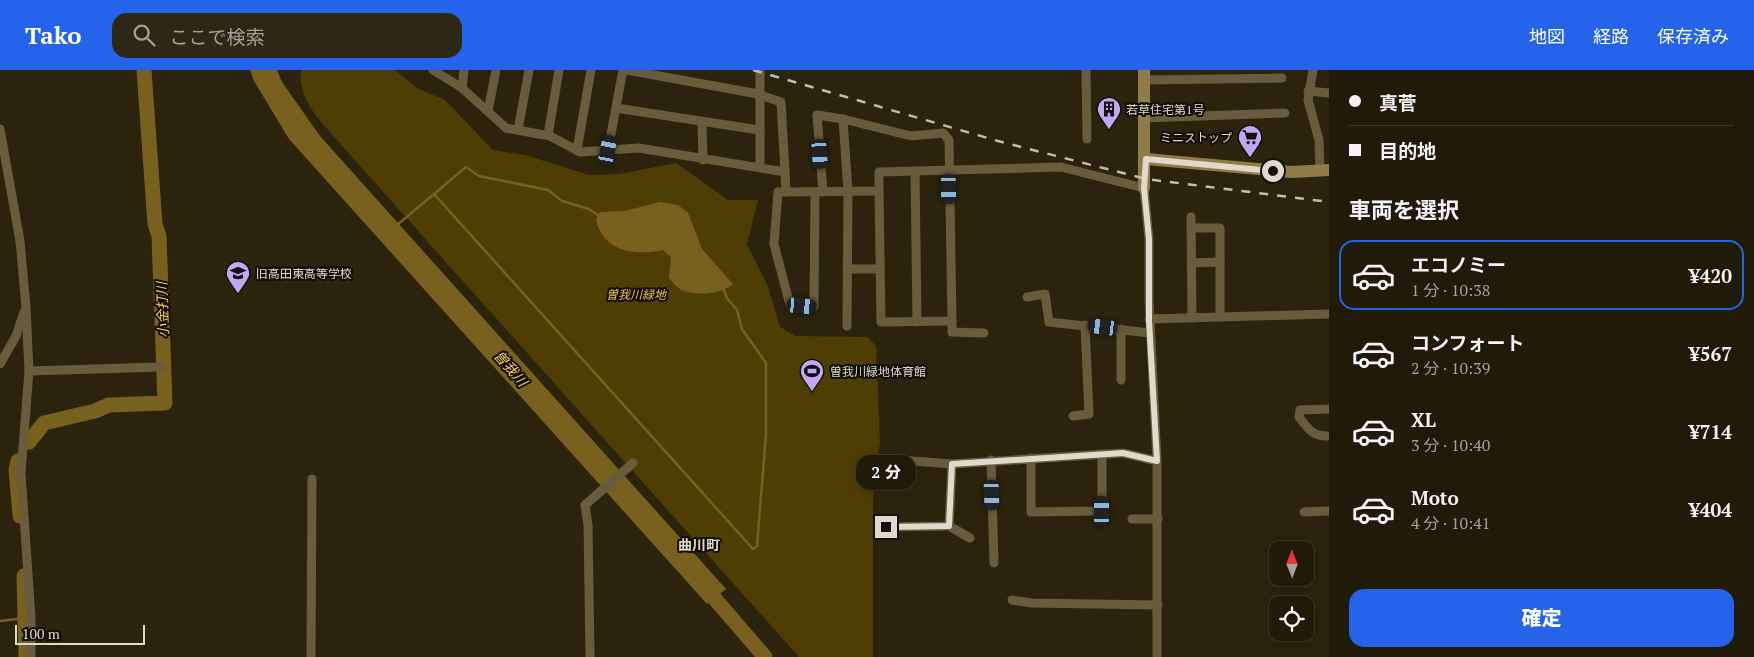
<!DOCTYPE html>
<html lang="ja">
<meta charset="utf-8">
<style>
:root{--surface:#201a08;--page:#2d2716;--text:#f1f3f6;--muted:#a2a19c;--line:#3d3829;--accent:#2563eb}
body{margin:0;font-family:"PT Serif","Noto Sans JP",serif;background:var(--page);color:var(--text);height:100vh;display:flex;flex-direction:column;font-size:19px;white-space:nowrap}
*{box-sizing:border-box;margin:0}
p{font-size:16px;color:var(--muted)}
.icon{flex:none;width:28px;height:28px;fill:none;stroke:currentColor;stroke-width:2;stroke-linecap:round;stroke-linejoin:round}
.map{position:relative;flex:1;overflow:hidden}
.details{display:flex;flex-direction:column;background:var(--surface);width:425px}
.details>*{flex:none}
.hud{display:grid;align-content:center;height:110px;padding:0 20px;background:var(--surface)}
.needle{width:32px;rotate:359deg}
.fabs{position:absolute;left:1269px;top:471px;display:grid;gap:10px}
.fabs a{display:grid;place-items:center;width:45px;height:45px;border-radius:10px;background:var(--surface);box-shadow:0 2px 12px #0003,0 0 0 1px var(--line);font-size:25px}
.scale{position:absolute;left:15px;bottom:12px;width:130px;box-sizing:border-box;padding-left:5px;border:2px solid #e0dacc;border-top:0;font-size:14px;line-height:18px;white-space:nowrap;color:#e0dacc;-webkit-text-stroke:4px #100d04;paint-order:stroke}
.end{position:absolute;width:22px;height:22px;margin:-11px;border:6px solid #e0dacc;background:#111;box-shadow:0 0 0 2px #111}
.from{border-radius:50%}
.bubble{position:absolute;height:35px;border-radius:15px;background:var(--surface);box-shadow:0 2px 12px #0003,0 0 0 1px var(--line);font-size:16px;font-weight:800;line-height:35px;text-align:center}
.car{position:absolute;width:15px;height:30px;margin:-15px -8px;border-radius:6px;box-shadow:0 0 4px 1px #0007;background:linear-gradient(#222 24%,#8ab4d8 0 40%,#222 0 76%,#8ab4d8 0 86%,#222 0)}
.hud b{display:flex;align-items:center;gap:18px;height:48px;font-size:19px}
.hud b+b{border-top:1px solid var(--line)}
.hud i{width:12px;height:12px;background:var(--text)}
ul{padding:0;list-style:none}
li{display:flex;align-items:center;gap:15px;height:70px;margin:0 10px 8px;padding:0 10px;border:2px solid transparent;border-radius:15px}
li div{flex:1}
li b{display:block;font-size:19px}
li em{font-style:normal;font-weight:800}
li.active{border-color:var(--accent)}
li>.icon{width:45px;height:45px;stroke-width:1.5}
h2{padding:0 20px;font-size:22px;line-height:60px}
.primary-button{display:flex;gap:10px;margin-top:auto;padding:10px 20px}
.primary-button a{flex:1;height:58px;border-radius:15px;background:var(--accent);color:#fff;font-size:20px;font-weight:800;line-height:58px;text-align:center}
header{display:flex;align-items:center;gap:30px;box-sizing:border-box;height:70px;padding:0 25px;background:var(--accent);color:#fff}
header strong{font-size:24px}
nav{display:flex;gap:28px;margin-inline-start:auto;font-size:18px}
.search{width:350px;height:45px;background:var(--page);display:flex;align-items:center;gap:12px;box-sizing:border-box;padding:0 18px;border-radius:15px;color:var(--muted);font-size:19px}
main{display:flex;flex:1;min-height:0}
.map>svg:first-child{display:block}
.green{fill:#4f3e04}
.water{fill:#78611f}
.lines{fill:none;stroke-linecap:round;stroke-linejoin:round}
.stream{stroke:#78611f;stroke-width:2.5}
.river{stroke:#78611f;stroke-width:15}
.street{stroke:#685c3c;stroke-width:9}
.secondary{stroke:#8f7c47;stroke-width:12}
.rail{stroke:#c4bdae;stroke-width:2.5;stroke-dasharray:9 9;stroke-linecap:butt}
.route{stroke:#e0dacc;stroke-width:6}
.labels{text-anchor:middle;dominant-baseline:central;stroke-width:4;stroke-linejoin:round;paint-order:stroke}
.poi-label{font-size:12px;fill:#e0dacc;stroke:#100d04;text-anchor:start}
.park-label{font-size:12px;font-style:italic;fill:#edc44f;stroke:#100d04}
.water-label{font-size:14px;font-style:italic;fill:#fad15d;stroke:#100d04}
.neighbourhood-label{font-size:14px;font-weight:bold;fill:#e0dacc;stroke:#100d04}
</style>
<header>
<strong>Tako</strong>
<div class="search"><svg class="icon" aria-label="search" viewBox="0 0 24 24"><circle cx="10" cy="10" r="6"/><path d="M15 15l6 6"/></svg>ここで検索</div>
<nav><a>地図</a><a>経路</a><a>保存済み</a></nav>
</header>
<main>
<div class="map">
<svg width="1329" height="587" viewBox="0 0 1329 587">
<rect width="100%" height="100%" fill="#2b230b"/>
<path class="green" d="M301,0h94l22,18 28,12 48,50 32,5 64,20 30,-1 57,-11 52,37h30l-11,44 20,40 13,43 15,9 72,1 9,9 4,96 -7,54v161h-74l-455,-509c-19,-23 -47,-46 -43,-78z"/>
<g class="water">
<polygon points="250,0 277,0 282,12 320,66 726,519 707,534 289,69 254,11"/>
<path d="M660,132l18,3 10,8 14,36 31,35c-11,10 -39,13 -53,5 -4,-2 -8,-8 -11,-11l2,-21 -8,-7c-27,6 -60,2 -67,-30l4,-8 25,-1z"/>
</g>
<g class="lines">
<g class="stream">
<polyline points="598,145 589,139 562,131 548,120 479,106 466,97 434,124 753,479 757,476 766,364 766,293 742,259 737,240 727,228 723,218"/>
<polyline points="397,155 434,124"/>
<polyline points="0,551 26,548"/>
</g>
<g class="river">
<polyline points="29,372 44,353 95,341 109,335 165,333 159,166 155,154 144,0"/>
<polyline points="18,391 16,400 20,446"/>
<polyline points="24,506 26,587"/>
<polyline points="702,514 765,587"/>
</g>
<g class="street">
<polyline points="433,0 462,18 506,58 550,66 580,82 639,78 785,102 786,122 879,121 879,102 1061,97 1144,118 1149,169 1149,230 1157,391 1157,587"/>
<polyline points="627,0 758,24 781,32 785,102"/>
<polyline points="760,0 760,98"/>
<polyline points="1086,0 1087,69"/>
<polyline points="1313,0 1308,30 1319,70 1320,100"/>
<polyline points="1144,10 1282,8"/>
<polyline points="462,18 464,0"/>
<polyline points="1308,21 1329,23"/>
<polyline points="616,38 759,60"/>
<polyline points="488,41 496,0"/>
<polyline points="1143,48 1285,43"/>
<polyline points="843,49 848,121 847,256"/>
<polyline points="702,53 703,90"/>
<polyline points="0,59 20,171 26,237 29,301 21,403 31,548 31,587"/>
<polyline points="518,60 529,0"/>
<polyline points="548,65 559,0"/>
<polyline points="577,80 591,0"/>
<polyline points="608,80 623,0"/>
<polyline points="915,101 917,252"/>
<polyline points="786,122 778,122 774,174 790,235 814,237 815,122"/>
<polyline points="823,122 817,45 843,49 911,66 943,63 949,70 952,251 881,252 879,121"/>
<polyline points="1191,147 1192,248"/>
<polyline points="1191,158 1220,158 1220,247"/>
<polyline points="1191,193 1220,192"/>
<polyline points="847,199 880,199"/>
<polyline points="1027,227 1045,224 1049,252 1150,263"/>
<polyline points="1149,249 1329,244"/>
<polyline points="952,251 952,262 984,263"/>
<polyline points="1121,259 1121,310"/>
<polyline points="0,294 16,266 24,242"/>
<polyline points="29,301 161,297"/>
<path d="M1329,339l-29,1 -1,7c9,12 14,20 30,19"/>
<polyline points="1073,346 1089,344 1085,255"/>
<polyline points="1031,388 1031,442 1102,441 1102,384"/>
<polyline points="888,389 952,394 1123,383 1157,391"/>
<polyline points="991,390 994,493"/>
<polyline points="1304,442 1329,441"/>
<polyline points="1132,449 1158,449"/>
<polyline points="949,456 970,468"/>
<polyline points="886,457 949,456 952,394"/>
<polyline points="1012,530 1031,533 1158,535"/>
<polyline points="311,587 312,409"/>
<polyline points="590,587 588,455 585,435 633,393"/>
</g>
<g class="secondary">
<polyline points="1144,0 1144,118"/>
<polyline points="1146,89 1291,102 1329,100"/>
</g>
<polyline class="rail" points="753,0 998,71 1146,109 1329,132"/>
</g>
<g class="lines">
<polyline class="route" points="886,457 949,456 952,394 1123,383 1157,391 1149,250 1149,169 1144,118 1146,89 1273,101"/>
</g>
<defs>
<g id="building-pin" transform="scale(1.25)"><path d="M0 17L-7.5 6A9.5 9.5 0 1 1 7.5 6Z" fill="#c1a8f3" stroke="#100d04"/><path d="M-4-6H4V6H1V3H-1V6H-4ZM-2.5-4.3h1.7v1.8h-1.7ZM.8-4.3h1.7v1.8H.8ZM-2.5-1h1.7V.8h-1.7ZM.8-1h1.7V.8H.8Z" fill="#111"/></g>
<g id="supermarket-pin" transform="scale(1.25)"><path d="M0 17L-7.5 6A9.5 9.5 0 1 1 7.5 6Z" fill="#c1a8f3" stroke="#100d04"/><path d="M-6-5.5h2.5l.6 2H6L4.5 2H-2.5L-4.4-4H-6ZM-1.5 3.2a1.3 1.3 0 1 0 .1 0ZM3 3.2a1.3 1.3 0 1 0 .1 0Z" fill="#111"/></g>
<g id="school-pin" transform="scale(1.25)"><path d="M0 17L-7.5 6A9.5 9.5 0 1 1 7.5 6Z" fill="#c1a8f3" stroke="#100d04"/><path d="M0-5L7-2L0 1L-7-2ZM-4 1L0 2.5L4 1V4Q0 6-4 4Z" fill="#111"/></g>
<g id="stadium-pin" transform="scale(1.25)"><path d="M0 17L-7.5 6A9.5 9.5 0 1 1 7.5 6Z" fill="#c1a8f3" stroke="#100d04"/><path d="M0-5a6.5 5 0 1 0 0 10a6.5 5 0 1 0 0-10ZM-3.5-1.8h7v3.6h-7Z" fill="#111"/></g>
</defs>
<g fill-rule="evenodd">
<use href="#building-pin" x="1109" y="39"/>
<use href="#supermarket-pin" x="1250" y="67"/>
<use href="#school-pin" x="238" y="203"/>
<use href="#stadium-pin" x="812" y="301"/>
</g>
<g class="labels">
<g class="poi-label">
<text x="1126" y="39">若草住宅第1号</text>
<text x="1232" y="67" text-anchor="end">ミニストップ</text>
<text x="256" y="203">旧高田東高等学校</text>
<text x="830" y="301">曽我川緑地体育館</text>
</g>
<g class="park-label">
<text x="636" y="224">曽我川緑地</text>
</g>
<g class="water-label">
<text transform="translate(162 240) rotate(-92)">小金打川</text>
<text transform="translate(511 298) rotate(49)">曽我川</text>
</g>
<g class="neighbourhood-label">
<text x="699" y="474">曲川町</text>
</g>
</g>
</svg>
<div class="fabs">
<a><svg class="needle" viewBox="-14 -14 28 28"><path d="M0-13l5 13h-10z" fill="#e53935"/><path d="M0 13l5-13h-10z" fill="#a2a19c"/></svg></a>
<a><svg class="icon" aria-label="locate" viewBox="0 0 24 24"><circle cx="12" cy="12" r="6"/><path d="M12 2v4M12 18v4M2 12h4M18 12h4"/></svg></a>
</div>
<div class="scale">100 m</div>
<i class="end from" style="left:1273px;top:101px"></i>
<i class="end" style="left:886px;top:457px"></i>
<div class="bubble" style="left:856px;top:385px;width:60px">2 分</div>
<i class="car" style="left:608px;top:80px;rotate:11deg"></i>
<i class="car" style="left:820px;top:84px;rotate:176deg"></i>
<i class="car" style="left:949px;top:119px;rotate:179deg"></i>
<i class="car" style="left:802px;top:236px;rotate:95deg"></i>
<i class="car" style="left:1103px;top:257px;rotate:277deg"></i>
<i class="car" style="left:992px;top:425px;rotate:178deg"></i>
<i class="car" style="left:1102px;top:441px;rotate:0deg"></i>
</div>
<section class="details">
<div class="hud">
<b><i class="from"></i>真菅</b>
<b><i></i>目的地</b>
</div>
<h2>車両を選択</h2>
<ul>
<li class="active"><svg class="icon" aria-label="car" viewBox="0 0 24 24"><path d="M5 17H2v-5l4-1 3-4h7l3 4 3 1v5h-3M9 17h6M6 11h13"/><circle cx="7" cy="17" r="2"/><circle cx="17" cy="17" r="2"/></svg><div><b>エコノミー</b><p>1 分 · 10:38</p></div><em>¥420</em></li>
<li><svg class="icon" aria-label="car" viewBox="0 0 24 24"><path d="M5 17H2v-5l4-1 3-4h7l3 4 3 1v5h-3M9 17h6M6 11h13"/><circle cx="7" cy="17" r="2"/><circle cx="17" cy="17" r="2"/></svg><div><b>コンフォート</b><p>2 分 · 10:39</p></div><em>¥567</em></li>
<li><svg class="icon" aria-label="car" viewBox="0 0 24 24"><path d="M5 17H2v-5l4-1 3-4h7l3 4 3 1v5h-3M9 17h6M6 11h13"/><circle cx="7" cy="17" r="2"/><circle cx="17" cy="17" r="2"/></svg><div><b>XL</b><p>3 分 · 10:40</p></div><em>¥714</em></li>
<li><svg class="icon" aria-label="car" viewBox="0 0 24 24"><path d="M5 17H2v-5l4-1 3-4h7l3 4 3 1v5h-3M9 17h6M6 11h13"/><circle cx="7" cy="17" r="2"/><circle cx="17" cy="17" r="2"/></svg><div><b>Moto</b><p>4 分 · 10:41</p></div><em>¥404</em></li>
</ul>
<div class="primary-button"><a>確定</a></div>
</section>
</main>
